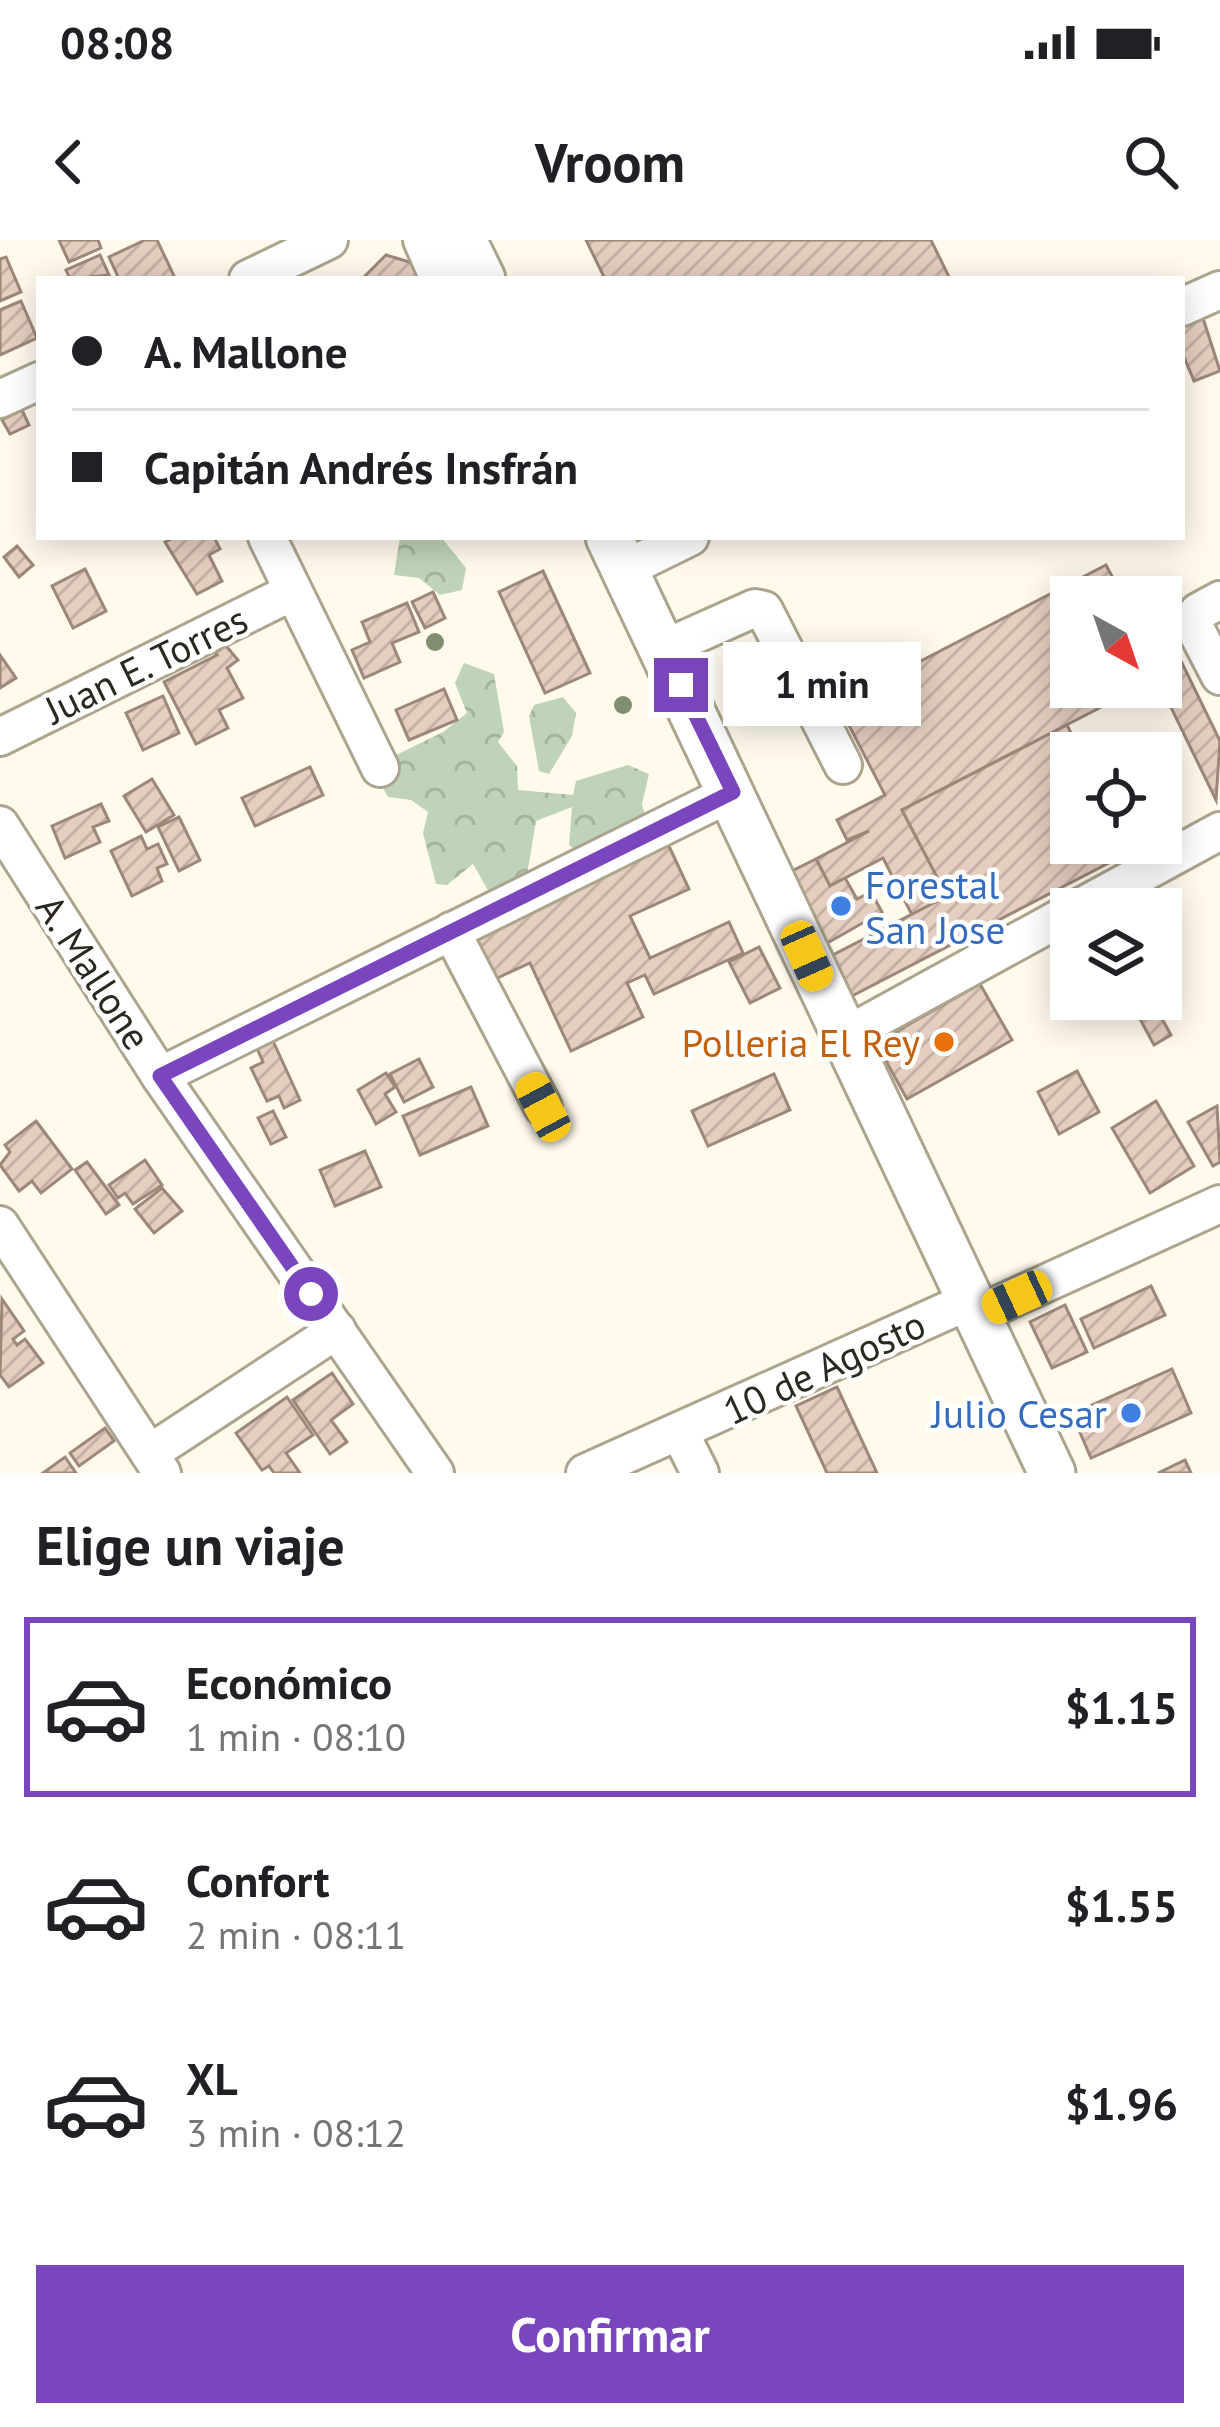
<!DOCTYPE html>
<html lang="es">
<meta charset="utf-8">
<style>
:root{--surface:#fff;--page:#f6f6f6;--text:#202124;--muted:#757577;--line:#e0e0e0;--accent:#7a46bd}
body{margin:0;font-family:"PT Sans",sans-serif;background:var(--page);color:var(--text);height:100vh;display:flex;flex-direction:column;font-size:45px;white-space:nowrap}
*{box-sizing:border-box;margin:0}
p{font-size:39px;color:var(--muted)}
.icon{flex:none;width:66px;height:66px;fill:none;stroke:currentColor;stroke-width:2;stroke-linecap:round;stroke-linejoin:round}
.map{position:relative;height:1233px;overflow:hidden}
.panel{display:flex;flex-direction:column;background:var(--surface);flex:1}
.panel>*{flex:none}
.top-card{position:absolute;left:36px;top:36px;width:1149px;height:264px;border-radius:0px;box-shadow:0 6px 30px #0003;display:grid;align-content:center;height:264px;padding:0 36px;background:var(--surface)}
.needle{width:78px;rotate:140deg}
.buttons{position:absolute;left:1050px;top:336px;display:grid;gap:24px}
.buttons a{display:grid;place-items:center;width:132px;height:132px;border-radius:0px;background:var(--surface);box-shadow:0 6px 30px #0003;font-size:60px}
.end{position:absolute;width:54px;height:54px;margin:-27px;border:15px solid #7a46bd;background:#fff;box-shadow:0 0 0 6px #fff}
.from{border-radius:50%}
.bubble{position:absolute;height:84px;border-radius:0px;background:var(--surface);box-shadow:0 6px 30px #0003;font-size:39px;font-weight:700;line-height:84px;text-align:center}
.car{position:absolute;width:36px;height:72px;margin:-36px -18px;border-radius:15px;box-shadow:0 0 9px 3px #0007;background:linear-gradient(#f5c518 24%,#345 0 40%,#f5c518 0 76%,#345 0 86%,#f5c518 0)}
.top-card b{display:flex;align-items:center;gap:42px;height:114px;font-size:45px}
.top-card b+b{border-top:3px solid var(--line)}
.top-card i{width:30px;height:30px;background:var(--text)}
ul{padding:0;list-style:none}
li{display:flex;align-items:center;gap:36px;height:180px;margin:0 24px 18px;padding:0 12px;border:6px solid transparent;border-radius:0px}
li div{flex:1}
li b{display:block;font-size:45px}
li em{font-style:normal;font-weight:700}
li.selected{border-color:var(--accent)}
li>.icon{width:108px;height:108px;stroke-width:1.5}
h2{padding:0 36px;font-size:54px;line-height:144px}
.cta{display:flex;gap:24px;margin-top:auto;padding:24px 36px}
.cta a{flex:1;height:138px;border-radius:0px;background:var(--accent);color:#fff;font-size:48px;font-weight:700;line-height:138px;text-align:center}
.status{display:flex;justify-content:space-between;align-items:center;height:84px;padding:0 60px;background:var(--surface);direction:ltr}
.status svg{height:33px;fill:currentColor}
header{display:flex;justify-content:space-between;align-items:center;height:156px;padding:0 36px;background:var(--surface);font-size:54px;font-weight:700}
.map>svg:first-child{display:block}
.forest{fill:url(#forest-crowns)}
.building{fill:url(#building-hatch);stroke:#9c8779;stroke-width:3}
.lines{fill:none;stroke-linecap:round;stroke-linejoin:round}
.minor-casing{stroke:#aba58e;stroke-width:42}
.major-casing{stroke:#aba58e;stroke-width:51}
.minor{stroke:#fff;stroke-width:36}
.major{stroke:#fff;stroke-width:45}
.tree{fill:#808e71}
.route{stroke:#7a46bd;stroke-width:15}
.shop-dot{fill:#3f7fe0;stroke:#fff;stroke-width:4.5}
.food-dot{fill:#e8710a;stroke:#fff;stroke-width:4.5}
.labels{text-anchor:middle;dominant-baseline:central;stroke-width:9;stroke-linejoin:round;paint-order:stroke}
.street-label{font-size:39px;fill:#2b291f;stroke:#fff}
.shop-label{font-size:39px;fill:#366cbe;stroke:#fff;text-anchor:start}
.food-label{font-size:39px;fill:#c56008;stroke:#fff;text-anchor:end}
</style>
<div class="status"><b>08:08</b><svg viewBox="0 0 49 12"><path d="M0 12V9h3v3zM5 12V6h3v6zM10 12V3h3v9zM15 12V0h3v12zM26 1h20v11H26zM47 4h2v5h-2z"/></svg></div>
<header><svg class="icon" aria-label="back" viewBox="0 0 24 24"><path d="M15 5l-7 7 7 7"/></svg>Vroom<svg class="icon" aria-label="search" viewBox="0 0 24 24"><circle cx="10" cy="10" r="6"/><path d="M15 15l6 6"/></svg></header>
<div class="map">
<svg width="1220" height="1233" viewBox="0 0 1220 1233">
<defs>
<pattern id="forest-crowns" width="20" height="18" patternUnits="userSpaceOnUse" patternTransform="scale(3)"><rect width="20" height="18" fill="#bed3b7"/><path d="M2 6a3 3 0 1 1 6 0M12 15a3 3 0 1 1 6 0" fill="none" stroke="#a3b59d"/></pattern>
<pattern id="building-hatch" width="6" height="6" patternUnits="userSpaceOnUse" patternTransform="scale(3)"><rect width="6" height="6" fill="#e5cebf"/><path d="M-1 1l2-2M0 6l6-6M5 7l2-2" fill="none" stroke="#c5b1a4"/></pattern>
</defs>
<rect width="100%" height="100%" fill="#fffaec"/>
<g class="forest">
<polygon points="400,297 441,297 466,328 462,350 440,355 419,338 394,335"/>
<polygon points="464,423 494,434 504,492 498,502 517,526 518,550 573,555 576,541 628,525 649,534 642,564 650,594 584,617 569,605 572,567 536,581 525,647 494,661 473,624 447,645 436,644 423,593 428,572 411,560 388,557 378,539 386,520 443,492 467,473 455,443"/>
<polygon points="563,457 576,473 572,496 549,534 539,531 529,476 534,465"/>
</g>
<g class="building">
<polygon points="59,0 98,0 101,8 69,22"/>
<polygon points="145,0 157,0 175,38 119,39 109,17"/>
<polygon points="586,0 931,0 950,39 605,39"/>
<polygon points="100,15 109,35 70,39 66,30"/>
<polygon points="386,15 423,26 429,39 362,39"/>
<polygon points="6,17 21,52 0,61 0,19"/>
<polygon points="21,61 37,98 0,115 0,70"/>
<polygon points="1202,75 1220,131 1194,141 1182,112 1182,83"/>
<polygon points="22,170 29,185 10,194 2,180"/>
<polygon points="175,297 214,297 220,309 209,315 222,341 197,354 165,302"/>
<polygon points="17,306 33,325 19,337 4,317"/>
<polygon points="1106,325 1123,357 1071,357 1071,447 1140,447 902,570 947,656 912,675 883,618 830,646 816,619 869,591 847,600 837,580 885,555 838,464"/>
<polygon points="85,329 106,371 73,388 52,346"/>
<polygon points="543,331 590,433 545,453 499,352"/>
<polygon points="433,352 445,378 425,388 412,362"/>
<polygon points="407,363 419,392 392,403 400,422 364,438 352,410 370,402 362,382"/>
<polygon points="221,400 238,420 227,428 243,458 219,470 228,488 196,504 164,442 217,415 211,408"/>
<polygon points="0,415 16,438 0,448"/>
<polygon points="1180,419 1220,501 1216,560 1161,447 1161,429"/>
<polygon points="444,449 457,480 409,500 396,470"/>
<polygon points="163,456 179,493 143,510 126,473"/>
<polygon points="1067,485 1081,513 1071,513 1071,603 1127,603 1132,611 850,757 829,717 947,656 902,570"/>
<polygon points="310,527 323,555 255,586 242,558"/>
<polygon points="152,539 174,575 146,592 124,556"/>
<polygon points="101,564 109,581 93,587 100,602 65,618 52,586"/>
<polygon points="179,577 200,620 179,631 158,587"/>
<polygon points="141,596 147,609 158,604 167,624 157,628 162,641 132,656 111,611"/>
<polygon points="668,604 689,649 630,676 650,718 729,682 743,713 654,754 645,735 627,743 643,777 571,811 530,723 493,740 473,695"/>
<polygon points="816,619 830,646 845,638 857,659 871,652 882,672 824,705 788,633"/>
<polygon points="759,707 780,748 750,763 729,722"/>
<polygon points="980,744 1012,800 907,859 876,803"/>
<polygon points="1151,759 1171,795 1154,805 1133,766"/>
<polygon points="268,790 300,860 284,868 279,856 267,861 251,828 263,822 252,797"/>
<polygon points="419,819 433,847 404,862 390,834"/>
<polygon points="1077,831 1099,872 1059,894 1038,852"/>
<polygon points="386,833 395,847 385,854 396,872 376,884 358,850"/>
<polygon points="774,834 790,870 708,906 692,871"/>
<polygon points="471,847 488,886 420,915 403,876"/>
<polygon points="1156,861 1194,926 1150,953 1112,888"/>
<polygon points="1217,866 1220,922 1213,926 1188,882"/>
<polygon points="273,871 286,897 271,904 258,878"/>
<polygon points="36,881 72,929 41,953 32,941 19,951 0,925 10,912 5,905"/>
<polygon points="365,911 381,947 335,966 320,930"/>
<polygon points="145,920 162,945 133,964 125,953 118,958 109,945"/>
<polygon points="87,922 119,965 106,974 75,930"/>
<polygon points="162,948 182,971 154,993 135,969"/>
<polygon points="1151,1046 1165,1075 1094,1108 1081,1079"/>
<polygon points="2,1059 24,1091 13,1099 17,1105 25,1099 43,1123 9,1147 0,1135"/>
<polygon points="1065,1065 1087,1112 1052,1128 1030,1082"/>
<polygon points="1172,1129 1191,1173 1091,1218 1072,1174"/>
<polygon points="332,1133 353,1164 331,1180 347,1202 330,1214 293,1160"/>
<polygon points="837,1147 877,1233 827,1233 796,1166"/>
<polygon points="287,1157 313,1195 286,1213 300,1233 274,1233 269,1226 262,1230 236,1193"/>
<polygon points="105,1188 114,1201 79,1226 70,1213"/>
<polygon points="65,1217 76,1233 43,1233"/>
<polygon points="1185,1220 1191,1233 1158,1233"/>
</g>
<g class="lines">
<g class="minor-casing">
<g id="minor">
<polyline points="422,0 439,39"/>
<polyline points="248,39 329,0"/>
<polyline points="1182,67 1220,50"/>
<polyline points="0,159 39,141"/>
<polyline points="267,297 380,528"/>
<polyline points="625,329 690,297"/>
<polyline points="1220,360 1198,372 1193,384 1220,436"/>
<polyline points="663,409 755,368 764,370 843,525"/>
<polyline points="0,497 292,352"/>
<polyline points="0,585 160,836 435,1233"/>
<polyline points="1077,669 1220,591"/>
<polyline points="451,691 543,867"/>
<polyline points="843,797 1071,672"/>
<polyline points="160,836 733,552"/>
<polyline points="0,985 162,1233"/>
<polyline points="976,1075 1220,964"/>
<polyline points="680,1193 700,1233"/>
<polyline points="150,1213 337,1090"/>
<polyline points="585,1233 969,1061"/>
</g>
</g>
<g class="major-casing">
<g id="major">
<polyline points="463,0 482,39"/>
<polyline points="609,297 1052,1233"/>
</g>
</g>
<use href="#minor" class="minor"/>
<use href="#major" class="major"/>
</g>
<g class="tree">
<circle cx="435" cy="402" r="9"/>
<circle cx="623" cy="465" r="9"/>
</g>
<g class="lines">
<polyline class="route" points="311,1054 160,836 733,552 681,445"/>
</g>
<g class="shop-dot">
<circle cx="841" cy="666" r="12"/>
<circle cx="1131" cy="1173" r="12"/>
</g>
<circle class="food-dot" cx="944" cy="802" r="12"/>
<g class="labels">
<g class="street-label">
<text transform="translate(146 424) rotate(-26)">Juan E. Torres</text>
<text transform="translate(94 732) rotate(57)">A. Mallone</text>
<text transform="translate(824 1127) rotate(-25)">10 de Agosto</text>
</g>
<g class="shop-label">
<text x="865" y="644">Forestal<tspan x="865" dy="45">San Jose</tspan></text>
<text x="1107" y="1173" text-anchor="end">Julio Cesar</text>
</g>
<g class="food-label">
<text x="920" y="802">Polleria El Rey</text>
</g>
</g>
</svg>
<div class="buttons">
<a><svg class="needle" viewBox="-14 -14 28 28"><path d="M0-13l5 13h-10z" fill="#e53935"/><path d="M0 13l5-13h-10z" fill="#757577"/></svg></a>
<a><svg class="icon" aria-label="locate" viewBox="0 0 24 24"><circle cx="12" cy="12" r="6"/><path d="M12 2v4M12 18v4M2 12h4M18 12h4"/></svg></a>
<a><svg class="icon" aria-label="layers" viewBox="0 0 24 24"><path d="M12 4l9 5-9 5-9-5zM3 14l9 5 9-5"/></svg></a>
</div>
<i class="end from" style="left:311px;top:1054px"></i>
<i class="end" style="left:681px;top:445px"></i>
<div class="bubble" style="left:723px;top:402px;width:198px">1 min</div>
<i class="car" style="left:807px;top:716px;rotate:156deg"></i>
<i class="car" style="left:543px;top:867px;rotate:332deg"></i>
<i class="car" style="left:1017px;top:1057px;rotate:245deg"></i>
<div class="top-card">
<b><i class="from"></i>A. Mallone</b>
<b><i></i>Capitán Andrés Insfrán</b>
</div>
</div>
<section class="panel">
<h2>Elige un viaje</h2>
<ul>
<li class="selected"><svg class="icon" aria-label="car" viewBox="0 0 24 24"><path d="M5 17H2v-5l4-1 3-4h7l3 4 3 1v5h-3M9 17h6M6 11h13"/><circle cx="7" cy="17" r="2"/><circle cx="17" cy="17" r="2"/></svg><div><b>Económico</b><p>1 min · 08:10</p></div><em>$1.15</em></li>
<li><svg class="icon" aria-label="car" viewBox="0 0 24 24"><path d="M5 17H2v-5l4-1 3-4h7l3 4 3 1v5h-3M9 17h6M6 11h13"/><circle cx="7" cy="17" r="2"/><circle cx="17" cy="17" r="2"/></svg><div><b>Confort</b><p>2 min · 08:11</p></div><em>$1.55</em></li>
<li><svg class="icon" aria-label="car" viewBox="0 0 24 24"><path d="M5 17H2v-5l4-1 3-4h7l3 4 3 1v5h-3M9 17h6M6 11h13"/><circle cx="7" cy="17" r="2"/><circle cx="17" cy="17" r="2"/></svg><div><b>XL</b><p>3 min · 08:12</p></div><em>$1.96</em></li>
</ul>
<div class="cta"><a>Confirmar</a></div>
</section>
